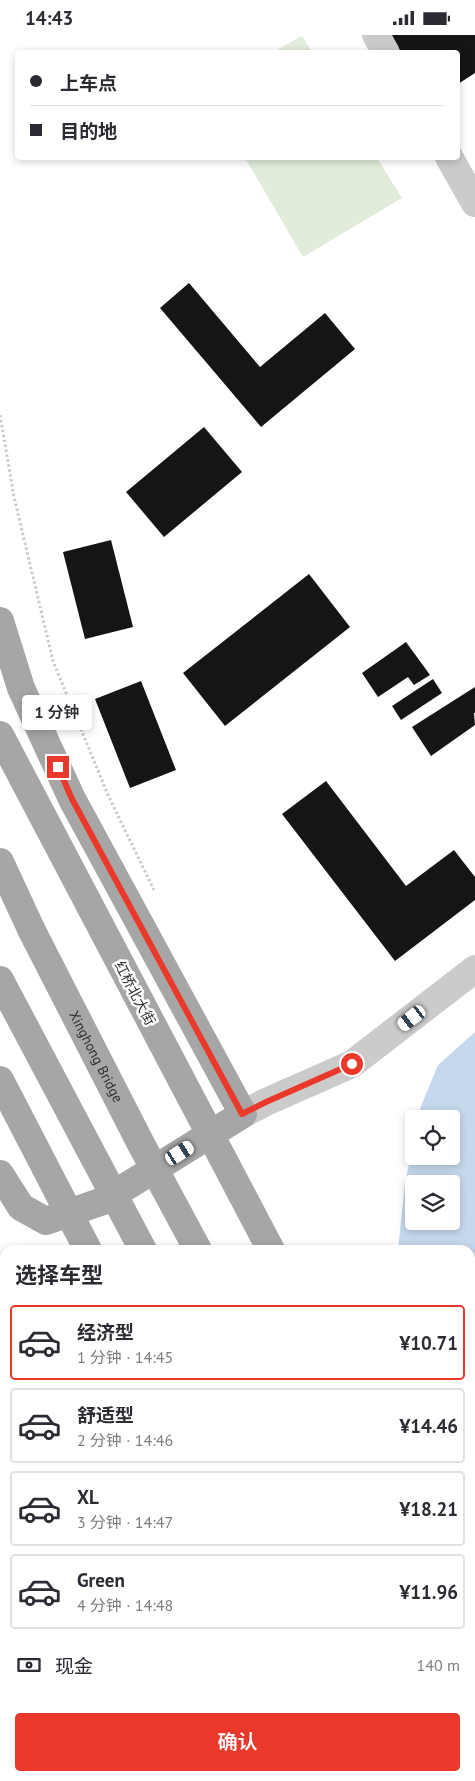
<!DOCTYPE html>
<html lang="zh">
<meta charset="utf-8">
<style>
:root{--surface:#fff;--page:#f7f7f7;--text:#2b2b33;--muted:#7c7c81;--line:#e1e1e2;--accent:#ea382a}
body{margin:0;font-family:"PT Sans","Noto Sans SC",sans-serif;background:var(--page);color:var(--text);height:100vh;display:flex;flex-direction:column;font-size:19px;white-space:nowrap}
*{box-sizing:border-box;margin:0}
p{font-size:16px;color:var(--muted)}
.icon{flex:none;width:28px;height:28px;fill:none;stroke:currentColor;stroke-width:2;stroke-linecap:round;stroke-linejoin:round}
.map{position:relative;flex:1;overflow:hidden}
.panel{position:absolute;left:0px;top:1210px;width:475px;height:536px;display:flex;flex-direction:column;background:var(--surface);border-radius:15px 15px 0 0;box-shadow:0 2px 8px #0003}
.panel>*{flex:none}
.hud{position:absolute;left:15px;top:15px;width:445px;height:110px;border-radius:5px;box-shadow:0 2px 8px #0003;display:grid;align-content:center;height:110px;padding:0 15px;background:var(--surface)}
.fabs{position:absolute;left:405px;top:1075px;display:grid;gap:10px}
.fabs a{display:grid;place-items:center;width:55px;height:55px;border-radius:5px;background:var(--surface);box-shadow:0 2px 8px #0003;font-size:25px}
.end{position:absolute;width:22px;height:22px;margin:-11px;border:6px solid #ea382a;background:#fff;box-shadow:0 0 0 2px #fff}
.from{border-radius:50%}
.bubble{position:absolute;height:35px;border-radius:5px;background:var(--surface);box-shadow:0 2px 8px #0003;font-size:16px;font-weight:600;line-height:35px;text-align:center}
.car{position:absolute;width:15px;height:30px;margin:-15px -8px;border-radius:6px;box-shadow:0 0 4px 1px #0007;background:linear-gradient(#fff 24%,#345 0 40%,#fff 0 76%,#345 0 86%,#fff 0)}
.hud b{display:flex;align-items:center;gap:18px;height:48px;font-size:19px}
.hud b+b{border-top:1px solid var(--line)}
.hud i{width:12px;height:12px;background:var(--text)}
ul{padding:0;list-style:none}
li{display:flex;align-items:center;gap:15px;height:75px;margin:0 10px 8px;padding:0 5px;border:2px solid var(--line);border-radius:5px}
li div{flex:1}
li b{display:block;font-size:19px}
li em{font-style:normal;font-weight:600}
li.current{border-color:var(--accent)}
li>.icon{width:45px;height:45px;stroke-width:1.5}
h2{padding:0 15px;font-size:22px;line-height:60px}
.pay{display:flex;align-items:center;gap:12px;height:55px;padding:0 15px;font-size:19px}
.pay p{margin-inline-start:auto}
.primary-button{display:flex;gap:10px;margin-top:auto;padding:10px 15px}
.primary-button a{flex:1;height:58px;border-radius:5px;background:var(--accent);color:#fff;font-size:20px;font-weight:600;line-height:58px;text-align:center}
.status{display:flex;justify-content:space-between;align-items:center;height:35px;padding:0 25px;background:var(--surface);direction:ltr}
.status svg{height:14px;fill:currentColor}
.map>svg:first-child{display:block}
.green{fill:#e1ecdb}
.water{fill:#c6d8ec;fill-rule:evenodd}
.building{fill:#151515}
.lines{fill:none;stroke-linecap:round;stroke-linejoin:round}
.path{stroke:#cbcbcb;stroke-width:3;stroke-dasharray:2.5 2.5;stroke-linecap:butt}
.minor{stroke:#cbcbcb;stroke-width:28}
.major{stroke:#a6a6a6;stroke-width:28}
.major-bridge{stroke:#a6a6a6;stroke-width:28}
.route{stroke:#ea382a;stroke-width:6}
.labels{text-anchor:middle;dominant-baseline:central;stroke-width:5;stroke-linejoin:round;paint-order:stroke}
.street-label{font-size:14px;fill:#2e2e2e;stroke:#fff}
</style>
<div class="status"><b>14:43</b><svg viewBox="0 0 49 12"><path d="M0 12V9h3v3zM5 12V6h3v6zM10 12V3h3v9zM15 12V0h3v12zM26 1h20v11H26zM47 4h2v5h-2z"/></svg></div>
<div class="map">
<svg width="475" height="1746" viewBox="0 0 475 1746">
<rect width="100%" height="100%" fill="#fff"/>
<g class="green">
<polygon points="302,1 312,17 273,17"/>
<polygon points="245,123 377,123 402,163 303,222"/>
</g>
<path class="water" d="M475,997v548l-5,-9v-321h-72l7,-67 9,-44v17h37v-37h-33l3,-13 17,-41zM414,1149h37v37h-37z"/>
<g class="building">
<polygon points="388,0 475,0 475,38 458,49 458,18 396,18"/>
<polygon points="189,248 260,332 325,278 355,314 261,392 160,273"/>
<polygon points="204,392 242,437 164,502 126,457"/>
<polygon points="111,505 133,592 85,604 63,517"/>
<polygon points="309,539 350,592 225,691 183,638"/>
<polygon points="406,607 430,640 414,650 408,642 378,662 362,638"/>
<polygon points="433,644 442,658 401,685 392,671"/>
<polygon points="141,646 176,735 130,753 95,664"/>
<polygon points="475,652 475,678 474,678 475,690 431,721 412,692"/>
<polygon points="326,746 406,851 454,815 475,842 475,865 395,926 282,779"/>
<polygon points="0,1295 1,1295 3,1327 0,1328"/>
<polygon points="5,1358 5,1390 0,1391 0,1360"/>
<polygon points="5,1423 5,1455 0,1456 0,1424"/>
<rect x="0" y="1504" width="5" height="58"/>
<polygon points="0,1625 5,1626 5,1665 0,1664"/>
</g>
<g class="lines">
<polyline class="path" points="0,380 14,462 53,626 108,760 154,855"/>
<g class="minor">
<polyline points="376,0 386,18"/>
<polyline points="449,122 475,168"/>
<polyline points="243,1079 266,1067 352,1029 475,934"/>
<polyline points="0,1692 5,1693"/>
</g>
<g class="major">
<polyline points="0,586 21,653 72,764 243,1079 103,1166 46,1186 21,1172 0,1139"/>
<polyline points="0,827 32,896"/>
<polyline points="470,1590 475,1599"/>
<polyline points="470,1721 475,1730"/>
<polyline points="369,1741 372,1746"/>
<polyline points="424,1741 427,1746"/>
</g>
<g class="major-bridge">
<polyline points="0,700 271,1215"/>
<path id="s1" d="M32,896l109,213 57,106"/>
<polyline points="0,945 143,1215"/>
<polyline points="0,1045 88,1215"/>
</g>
</g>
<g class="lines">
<polyline class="route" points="58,732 72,764 242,1079 266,1067 352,1029"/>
</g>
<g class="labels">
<g class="street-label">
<text transform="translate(135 958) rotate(62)">红桥北大街</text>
<text stroke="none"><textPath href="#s1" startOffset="141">Xinghong Bridge</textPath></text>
</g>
</g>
</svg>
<div class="fabs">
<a><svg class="icon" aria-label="locate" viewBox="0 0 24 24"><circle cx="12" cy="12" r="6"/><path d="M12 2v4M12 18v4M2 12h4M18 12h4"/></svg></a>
<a><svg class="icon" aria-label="layers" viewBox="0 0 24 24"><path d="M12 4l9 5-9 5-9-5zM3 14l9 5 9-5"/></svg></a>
</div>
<i class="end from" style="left:352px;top:1029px"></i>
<i class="end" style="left:58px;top:732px"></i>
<div class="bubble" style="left:22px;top:660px;width:70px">1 分钟</div>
<i class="car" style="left:412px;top:983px;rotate:232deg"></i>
<i class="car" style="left:180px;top:1118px;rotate:58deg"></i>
<div class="hud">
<b><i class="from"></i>上车点</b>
<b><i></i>目的地</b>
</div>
<section class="panel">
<h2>选择车型</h2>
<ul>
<li class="current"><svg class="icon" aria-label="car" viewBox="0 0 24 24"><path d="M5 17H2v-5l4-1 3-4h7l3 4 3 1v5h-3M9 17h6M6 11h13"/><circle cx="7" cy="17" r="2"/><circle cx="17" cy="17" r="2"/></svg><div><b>经济型</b><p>1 分钟 · 14:45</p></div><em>¥10.71</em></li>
<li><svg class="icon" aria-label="car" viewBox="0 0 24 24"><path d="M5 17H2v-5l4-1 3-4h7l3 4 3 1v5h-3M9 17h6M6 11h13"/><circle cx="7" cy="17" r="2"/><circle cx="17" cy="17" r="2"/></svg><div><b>舒适型</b><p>2 分钟 · 14:46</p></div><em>¥14.46</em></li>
<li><svg class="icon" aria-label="car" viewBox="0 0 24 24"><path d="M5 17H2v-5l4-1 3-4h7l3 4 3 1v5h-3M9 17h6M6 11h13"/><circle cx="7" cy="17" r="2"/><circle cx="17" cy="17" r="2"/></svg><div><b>XL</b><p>3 分钟 · 14:47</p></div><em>¥18.21</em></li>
<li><svg class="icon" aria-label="car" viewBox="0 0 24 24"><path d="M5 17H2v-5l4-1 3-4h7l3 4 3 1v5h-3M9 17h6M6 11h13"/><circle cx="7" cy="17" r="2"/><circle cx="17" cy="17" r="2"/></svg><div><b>Green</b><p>4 分钟 · 14:48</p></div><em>¥11.96</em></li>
</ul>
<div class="pay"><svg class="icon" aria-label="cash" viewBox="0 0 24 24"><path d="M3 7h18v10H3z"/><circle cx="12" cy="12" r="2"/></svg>现金<p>140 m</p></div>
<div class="primary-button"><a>确认</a></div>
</section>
</div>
